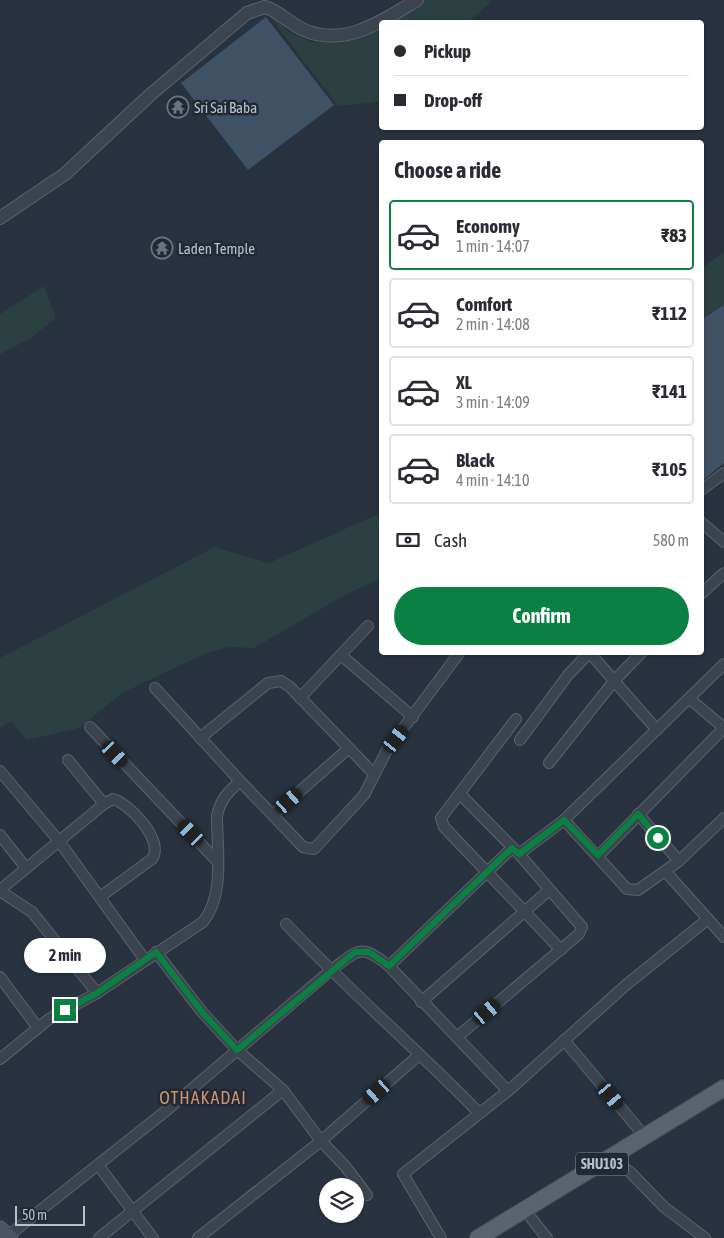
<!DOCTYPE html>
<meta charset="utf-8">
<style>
:root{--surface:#fff;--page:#f2f2f3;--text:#2b2b33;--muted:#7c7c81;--line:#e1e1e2;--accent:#0b8043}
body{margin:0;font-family:"Asap Condensed",sans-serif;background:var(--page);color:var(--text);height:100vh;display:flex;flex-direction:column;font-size:19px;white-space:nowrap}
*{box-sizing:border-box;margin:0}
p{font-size:16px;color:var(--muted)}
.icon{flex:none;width:28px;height:28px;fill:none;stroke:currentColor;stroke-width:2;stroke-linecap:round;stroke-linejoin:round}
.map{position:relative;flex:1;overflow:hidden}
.panel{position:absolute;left:379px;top:140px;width:325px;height:515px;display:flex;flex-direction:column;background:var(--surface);border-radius:5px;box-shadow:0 1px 4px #0004}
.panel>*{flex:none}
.guide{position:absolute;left:379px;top:20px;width:325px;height:110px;border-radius:5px;box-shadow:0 1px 4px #0004;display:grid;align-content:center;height:110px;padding:0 15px;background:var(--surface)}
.fabs{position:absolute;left:319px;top:1178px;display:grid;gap:10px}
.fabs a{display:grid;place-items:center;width:45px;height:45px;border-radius:50%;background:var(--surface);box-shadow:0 1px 4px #0004;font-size:25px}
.scale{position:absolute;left:15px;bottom:12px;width:70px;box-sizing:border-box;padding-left:5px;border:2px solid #b8c0c9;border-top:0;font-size:14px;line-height:18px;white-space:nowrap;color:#b8c0c9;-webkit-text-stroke:4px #212a34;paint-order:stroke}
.end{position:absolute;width:22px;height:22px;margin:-11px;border:6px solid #0b8043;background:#fff;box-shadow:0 0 0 2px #fff}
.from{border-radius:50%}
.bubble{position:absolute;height:35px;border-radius:18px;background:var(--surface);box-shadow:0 1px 4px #0004;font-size:16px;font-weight:700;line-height:35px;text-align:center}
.car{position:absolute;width:15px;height:30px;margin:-15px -8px;border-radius:6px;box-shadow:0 0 4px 1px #0007;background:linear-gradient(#222 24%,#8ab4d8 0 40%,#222 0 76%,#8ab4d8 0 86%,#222 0)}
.guide b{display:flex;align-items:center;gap:18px;height:48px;font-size:19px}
.guide b+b{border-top:1px solid var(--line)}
.guide i{width:12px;height:12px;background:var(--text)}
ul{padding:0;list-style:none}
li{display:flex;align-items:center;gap:15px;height:70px;margin:0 10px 8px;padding:0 5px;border:2px solid var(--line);border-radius:5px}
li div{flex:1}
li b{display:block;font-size:19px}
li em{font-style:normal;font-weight:700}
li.current{border-color:var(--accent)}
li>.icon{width:45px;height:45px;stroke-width:1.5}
h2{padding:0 15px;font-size:22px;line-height:60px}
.pay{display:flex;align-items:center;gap:12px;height:55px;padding:0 15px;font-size:19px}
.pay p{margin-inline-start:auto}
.primary-button{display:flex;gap:10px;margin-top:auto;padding:10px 15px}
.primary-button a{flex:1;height:58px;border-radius:30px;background:var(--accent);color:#fff;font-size:20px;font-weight:700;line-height:58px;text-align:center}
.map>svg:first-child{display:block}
.green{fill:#2b4141}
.water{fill:#3f5266}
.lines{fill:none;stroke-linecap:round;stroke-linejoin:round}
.minor-casing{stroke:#5a636c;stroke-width:12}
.tertiary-casing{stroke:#5a636c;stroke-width:14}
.secondary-casing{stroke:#5a636c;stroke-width:17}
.primary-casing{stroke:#454e58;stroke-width:18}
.minor{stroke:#3c454f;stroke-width:10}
.tertiary{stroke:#3c454f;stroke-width:12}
.secondary{stroke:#4a5462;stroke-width:15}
.primary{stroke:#5a646f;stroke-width:16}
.route{stroke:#0b8043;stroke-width:6}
.labels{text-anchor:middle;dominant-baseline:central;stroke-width:5;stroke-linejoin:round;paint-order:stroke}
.shield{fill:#212a34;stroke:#8b939c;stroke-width:1}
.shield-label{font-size:14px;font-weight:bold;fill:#b8c0c9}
.poi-label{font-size:15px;fill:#b8c0c9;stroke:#212a34;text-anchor:start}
.quarter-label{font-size:18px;letter-spacing:1px;fill:#cd9370;stroke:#212a34}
</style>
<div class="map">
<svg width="724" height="1238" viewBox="0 0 724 1238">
<rect width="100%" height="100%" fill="#28333f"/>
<g class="green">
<polygon points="421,0 493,0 468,22 391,22"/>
<polygon points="272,14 276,15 287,31 312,42 340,44 381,30 381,99 378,102 338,106 270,17"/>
<polygon points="724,252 724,305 701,320 701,269"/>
<polygon points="44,286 56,318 31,338 0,354 0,314"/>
<polygon points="381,513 381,578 343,596 254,648 229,647 206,653 122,693 79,728 27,740 11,721 0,728 0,658 215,547 269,563"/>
</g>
<g class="water">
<polygon points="266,17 334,105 248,170 181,83"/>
<polygon points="724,305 724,463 701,482 701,320"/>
</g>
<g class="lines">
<g class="minor-casing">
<g id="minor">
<polyline points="701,490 724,473"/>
<polyline points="701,522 724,542"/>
<polyline points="701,594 724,573"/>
<polyline points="589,652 657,730"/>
<polyline points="341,655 413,717"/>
<polyline points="300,698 368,626"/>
<polyline points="690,699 724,728"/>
<polyline points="90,727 216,860"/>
<polyline points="200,738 268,683 281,681 290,687 374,774"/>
<polyline points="520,740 568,675 589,653"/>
<polyline points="68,760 104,804"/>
<polyline points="549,763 614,681 642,652"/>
<polyline points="0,771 59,841 145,960"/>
<polyline points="240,781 303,847 314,849 364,795 387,750 460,652"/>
<polyline points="274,814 348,749"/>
<polyline points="638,814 679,861"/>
<polyline points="564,820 724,664"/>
<polyline points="0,835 26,868"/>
<polyline points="512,848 487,872 561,950"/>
<polyline points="519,854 564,820 627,889 638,890 665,871 708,919"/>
<polyline points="599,855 724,728"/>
<polyline points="665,871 679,861 724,818"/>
<path d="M0,890l104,-86 9,-5c17,5 52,42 39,60l-52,38"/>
<polyline points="0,891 32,912 97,993"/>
<path d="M286,924c62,66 130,124 193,189"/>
<polyline points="389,966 487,872 444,827 441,818 516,719"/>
<polyline points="0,977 38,1028"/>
<polyline points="421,1002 548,891"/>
<polyline points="457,1037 579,934 582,927 519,854 460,794"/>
<polyline points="564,1040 646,1138"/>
<path d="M0,1059l49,-40 48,-26 106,-71c22,-27 14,-72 14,-106 3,-16 11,-24 23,-35l-85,-93"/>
<polyline points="283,1090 321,1141 345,1166 367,1195"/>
<polyline points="508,1091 626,985 708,919 724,937"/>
<polyline points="98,1165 153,1238"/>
<polyline points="619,1165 630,1172 664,1207 705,1238"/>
<polyline points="531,1218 547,1238"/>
<path d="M8,1236l159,-126 163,-139c28,-20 29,-29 59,-5l119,125 -105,83 38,64"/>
<polyline points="99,1238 283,1090 237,1050 202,1012 156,952"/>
<polyline points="198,1238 321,1141 419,1055"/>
</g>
</g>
<g class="tertiary-casing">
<path id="tertiary" d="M0,218l65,-44 85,-79 97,-82 18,-6c14,4 24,16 37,22 41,20 80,-8 115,-29"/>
</g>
<g class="secondary-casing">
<polyline id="secondary" points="0,1229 10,1238"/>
</g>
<g class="primary-casing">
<polyline id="primary" points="478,1238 724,1088"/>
</g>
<use href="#minor" class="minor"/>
<use href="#tertiary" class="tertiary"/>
<use href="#secondary" class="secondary"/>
<use href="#primary" class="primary"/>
</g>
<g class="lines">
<polyline class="route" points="65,1010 97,993 156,952 202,1012 237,1050 355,952 369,952 389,966 512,848 519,854 564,820 598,855 638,814 658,838"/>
</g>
<defs>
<g id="temple-ring" transform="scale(1.125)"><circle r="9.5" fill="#212a34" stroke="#6b7280" stroke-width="1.5"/><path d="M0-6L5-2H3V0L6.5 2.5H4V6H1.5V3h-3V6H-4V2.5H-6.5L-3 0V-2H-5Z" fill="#6b7280"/></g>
</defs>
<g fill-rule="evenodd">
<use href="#temple-ring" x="178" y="107"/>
<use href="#temple-ring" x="162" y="248"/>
</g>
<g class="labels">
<rect class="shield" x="576" y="1152.5" width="52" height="23" rx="4"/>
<g class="shield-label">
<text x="602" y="1164">SHU103</text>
</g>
<g class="poi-label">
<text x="194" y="107">Sri Sai Baba</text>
<text x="178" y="248">Laden Temple</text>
</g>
<g class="quarter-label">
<text x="203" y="1097">OTHAKADAI</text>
</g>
</g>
</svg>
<div class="fabs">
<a><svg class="icon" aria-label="layers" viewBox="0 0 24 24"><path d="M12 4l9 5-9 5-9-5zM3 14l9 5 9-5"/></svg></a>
</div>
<div class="scale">50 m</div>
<i class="end from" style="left:658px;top:838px"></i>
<i class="end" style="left:65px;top:1010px"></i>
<div class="bubble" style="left:24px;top:938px;width:82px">2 min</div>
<i class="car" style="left:396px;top:739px;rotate:38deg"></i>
<i class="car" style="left:115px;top:754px;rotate:137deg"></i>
<i class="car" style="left:289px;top:801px;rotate:49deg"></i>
<i class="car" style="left:191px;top:833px;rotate:316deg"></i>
<i class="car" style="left:487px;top:1012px;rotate:50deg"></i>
<i class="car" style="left:377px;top:1092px;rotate:229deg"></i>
<i class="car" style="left:611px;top:1096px;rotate:140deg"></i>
<div class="guide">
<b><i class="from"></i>Pickup</b>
<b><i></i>Drop-off</b>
</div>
<section class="panel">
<h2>Choose a ride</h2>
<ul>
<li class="current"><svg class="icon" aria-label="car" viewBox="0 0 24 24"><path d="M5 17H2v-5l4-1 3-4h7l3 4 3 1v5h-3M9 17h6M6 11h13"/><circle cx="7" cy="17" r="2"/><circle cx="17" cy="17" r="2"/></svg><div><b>Economy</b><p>1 min · 14:07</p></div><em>₹83</em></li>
<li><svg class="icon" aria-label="car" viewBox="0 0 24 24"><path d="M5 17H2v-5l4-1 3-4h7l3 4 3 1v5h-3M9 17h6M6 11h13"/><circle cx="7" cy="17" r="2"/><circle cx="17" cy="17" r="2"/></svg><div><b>Comfort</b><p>2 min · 14:08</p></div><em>₹112</em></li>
<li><svg class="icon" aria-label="car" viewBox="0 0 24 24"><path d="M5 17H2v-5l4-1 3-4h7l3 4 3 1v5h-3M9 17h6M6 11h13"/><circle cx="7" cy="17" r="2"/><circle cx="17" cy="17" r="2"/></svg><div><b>XL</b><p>3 min · 14:09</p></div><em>₹141</em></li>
<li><svg class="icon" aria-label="car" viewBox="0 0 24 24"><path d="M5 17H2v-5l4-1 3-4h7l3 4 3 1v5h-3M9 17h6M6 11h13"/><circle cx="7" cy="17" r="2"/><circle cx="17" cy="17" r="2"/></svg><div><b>Black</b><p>4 min · 14:10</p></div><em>₹105</em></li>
</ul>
<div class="pay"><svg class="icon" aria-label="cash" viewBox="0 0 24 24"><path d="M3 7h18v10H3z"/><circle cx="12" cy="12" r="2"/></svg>Cash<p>580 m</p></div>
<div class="primary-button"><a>Confirm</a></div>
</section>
</div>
